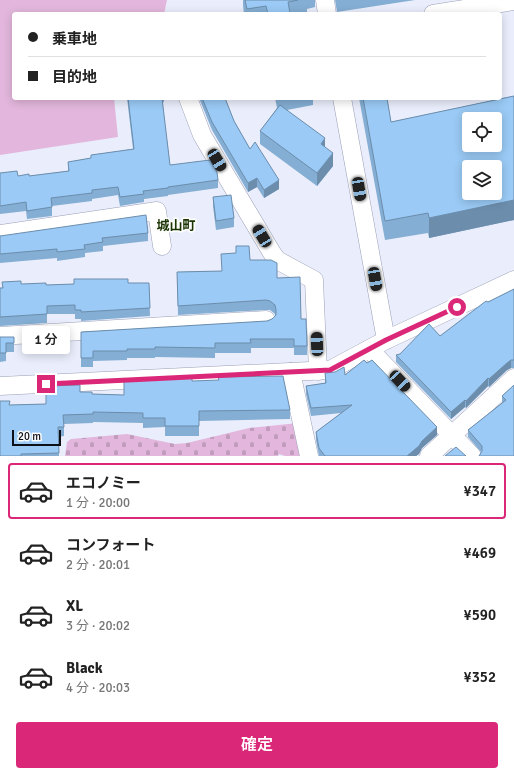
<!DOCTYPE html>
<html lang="ja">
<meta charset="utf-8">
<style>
:root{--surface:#fff;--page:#f2f2f2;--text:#222;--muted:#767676;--line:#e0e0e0;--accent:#db2777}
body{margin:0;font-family:Signika,"Noto Sans JP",sans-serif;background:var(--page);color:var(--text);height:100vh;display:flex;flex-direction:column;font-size:15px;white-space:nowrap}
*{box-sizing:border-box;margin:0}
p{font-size:13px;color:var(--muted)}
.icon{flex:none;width:22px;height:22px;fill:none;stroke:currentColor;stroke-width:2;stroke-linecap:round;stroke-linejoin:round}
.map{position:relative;height:456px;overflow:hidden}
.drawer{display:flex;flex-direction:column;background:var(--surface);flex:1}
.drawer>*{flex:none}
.hud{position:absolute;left:12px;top:12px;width:490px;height:88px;border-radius:4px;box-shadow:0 2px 10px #0003;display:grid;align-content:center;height:88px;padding:0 16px;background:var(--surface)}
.tools{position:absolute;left:462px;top:112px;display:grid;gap:8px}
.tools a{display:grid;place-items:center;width:40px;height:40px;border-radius:4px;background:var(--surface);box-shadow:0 2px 10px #0003;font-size:20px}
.scale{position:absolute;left:12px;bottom:10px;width:49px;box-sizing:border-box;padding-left:4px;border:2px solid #0e1018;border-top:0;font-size:11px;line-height:14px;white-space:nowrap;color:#0e1018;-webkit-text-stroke:3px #fcfcfc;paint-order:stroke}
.end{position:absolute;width:18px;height:18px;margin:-9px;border:5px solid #db2777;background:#fff;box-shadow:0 0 0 2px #fff}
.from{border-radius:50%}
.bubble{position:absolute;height:28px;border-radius:4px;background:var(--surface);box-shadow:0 2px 10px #0003;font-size:13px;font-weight:600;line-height:28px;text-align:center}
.car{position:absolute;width:12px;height:24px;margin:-12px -6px;border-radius:5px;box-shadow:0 0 3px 1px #0007;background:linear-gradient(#222 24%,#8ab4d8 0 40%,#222 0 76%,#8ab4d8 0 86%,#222 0)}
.hud b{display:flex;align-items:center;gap:14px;height:38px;font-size:15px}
.hud b+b{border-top:1px solid var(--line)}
.hud i{width:10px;height:10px;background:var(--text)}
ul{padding:7px 0 0;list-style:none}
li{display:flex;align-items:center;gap:12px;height:56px;margin:0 8px 6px;padding:0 8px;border:2px solid transparent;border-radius:4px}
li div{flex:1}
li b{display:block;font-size:15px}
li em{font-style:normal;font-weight:600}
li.active{border-color:var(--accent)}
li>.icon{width:36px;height:36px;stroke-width:1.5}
.primary-button{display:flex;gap:8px;margin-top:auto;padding:8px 16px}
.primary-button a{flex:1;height:46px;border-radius:4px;background:var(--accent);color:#fff;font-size:16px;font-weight:600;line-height:46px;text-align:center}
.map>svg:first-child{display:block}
.cemetery{fill:url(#cemetery-stones)}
.garden{fill:#e3b7dd}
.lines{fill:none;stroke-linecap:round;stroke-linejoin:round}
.minor-casing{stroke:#9a9fb6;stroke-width:19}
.minor{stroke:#fff;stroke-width:18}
.wall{fill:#84aed3}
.shaded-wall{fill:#6c8dac}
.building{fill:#9acaf5;stroke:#6c8dac;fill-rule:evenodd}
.route{stroke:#db2777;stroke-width:5}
.labels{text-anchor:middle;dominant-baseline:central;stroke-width:3.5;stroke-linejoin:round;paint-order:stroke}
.quarter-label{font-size:13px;font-weight:bold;fill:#1b3403;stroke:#fcfcfc}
</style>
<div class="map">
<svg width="514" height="456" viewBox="0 0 514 456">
<defs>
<pattern id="cemetery-stones" width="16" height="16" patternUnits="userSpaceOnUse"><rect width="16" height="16" fill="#e3b7dd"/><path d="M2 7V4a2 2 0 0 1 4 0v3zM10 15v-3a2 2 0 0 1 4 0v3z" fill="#c29cbd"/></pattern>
</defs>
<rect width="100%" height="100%" fill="#eaeefc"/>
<polygon class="cemetery" points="298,423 302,456 285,456 279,454 278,456 65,456 67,442 71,439 127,434 175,444 187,443 249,428"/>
<polygon class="garden" points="0,0 167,0 164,14 14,14 14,98 114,98 118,137 0,155"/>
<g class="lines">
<g class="minor-casing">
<g id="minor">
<polyline points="325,0 327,14"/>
<polyline points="433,14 514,1"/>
<polyline points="188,98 202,135 272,253 277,260 314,280 318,371"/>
<polyline points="342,98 386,340"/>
<polyline points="0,234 157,211 162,246"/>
<polyline points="0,336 266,320"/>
<polyline points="369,349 472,456"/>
<polyline points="291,372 309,456"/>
<polyline points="0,386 330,370 386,340 514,280"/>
<polyline points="429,456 514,378"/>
</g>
</g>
<use href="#minor" class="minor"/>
</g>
<g class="wall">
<polygon points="243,0 315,0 315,7 307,9 307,14 244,14 243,5"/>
<polygon points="335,0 415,0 337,12"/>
<polygon points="514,96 514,220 429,238 428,233 385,240 359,98 387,98 391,122"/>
<polygon points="127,98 164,98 164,102 162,102 170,165 218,180 218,188 168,195 168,196 144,199 144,202 120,206 118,195 92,199 92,201 52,206 52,216 27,219 26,211 0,214 0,173 18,176 29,176 68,171 68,162 91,158 91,155 133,149"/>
<polygon points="199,98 225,98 234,121 250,149 279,189 264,198 257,187 248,192 212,130"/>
<polygon points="275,98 313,98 313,105 287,110 325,147 333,166 317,186 260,144 260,131 277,108"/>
<polygon points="213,197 234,218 234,227 216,230 213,206"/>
<polygon points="148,233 148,241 103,246 103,251 85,253 85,257 57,261 57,258 0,263 0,268 0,236"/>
<polygon points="250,260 277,278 301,319 307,346 307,355 294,355 294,348 251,348 251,353 215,353 215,358 155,357 155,358 127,358 127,360 93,361 93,367 81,367 81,332 267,321 272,319 275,316 275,314 270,310 266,310 178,315 177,272 222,271"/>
<polygon points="149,283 150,316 81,321 81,319 75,319 75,314 47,314 47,323 0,326 0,288 21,284 46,285"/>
<polygon points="514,289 514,368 511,368 507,370 489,387 488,386 466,408 465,407 451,419 396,362 396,355 400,354 440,336 488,302"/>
<polygon points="0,337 14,337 14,352 6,352 6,361 0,362"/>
<polygon points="325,373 345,375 437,435 422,448 419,454 416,456 319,456 316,440 316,432 341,413 311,416 306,394 306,386 325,383"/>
<polygon points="124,381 192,381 290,410 290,419 199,421 199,436 165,436 165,427 143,428 143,423 93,422 93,423 64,424 64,436 58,437 59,456 0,456 9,405 46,404 80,392 92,394 124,395"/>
<polygon points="514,385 481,452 468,437 468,430 502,403 502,396"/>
</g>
<g class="shaded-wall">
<polygon points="325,138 325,151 321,144"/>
<polygon points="333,153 333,166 317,186 317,173"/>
<polygon points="257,178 257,187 248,192 248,183"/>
<polygon points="279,180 279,189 264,198 264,190"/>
<polygon points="514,200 514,220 429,238 429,218"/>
<polygon points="511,360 511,368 507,370 489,387 489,379 507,363"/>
<polygon points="488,378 488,386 466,408 466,401"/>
<polygon points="465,400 465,407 451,419 451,412"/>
<polygon points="437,427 437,435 422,448 419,454 416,456 407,456 422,441"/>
</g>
<g class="building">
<polygon points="245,0 298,0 288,2 290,13 282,14 268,14 266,6 247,9"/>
<path d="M514,96v104l-85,18 -1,-5 -43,8 -22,-123h24l4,24zM469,119h26v26h-26zM469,167h26v26h-26z"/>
<polygon points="128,98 162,98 170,165 210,160 217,172 218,180 168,187 168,188 143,191 144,194 120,197 118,187 92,190 92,193 51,198 52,207 27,211 26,202 0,206 0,173 17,171 18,176 29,174 29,176 69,171 68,162 91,158 91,155 134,149"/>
<polygon points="202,98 225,98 234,121 250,149 255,142 279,180 264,190 257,178 248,183 212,122"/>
<polygon points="280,105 325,138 321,144 333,153 317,173 260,131"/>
<polygon points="231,195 234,218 216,221 213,197"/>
<polygon points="146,215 148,233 102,238 103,242 84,245 85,249 57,252 57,249 0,254 0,236"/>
<polygon points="236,246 249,246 250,260 271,260 277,263 277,278 300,277 301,319 306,319 307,346 294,346 294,339 250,339 251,343 215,343 215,348 155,347 155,349 127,349 127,351 93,351 93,358 81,358 81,332 267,321 272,319 276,315 276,310 275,305 270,301 266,300 178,306 177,272 222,271 221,254 236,253"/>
<polygon points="74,279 128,279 128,283 149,283 150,308 81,312 81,310 75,310 75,305 47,306 47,314 0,317 0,288 3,288 2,282 21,281 21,284 46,283 46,285 74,284"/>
<polygon points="514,289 514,360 511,360 507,363 489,379 488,378 466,401 465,400 451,412 396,355 400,354 429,324 440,336 486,301 488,302"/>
<polygon points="0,337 14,337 14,343 6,343 6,353 0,353"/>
<polygon points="364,360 367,363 372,360 437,427 422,441 419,446 407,456 325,456 319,448 316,432 352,405 311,408 306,386 326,383 325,373 335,372 344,367 345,375"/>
<polygon points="283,376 290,410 199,411 199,426 165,426 165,418 143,418 143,413 93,412 93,414 63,415 64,427 58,427 59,453 21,454 21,456 0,456 0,401 10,401 9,405 46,404 46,386 80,385 80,392 92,392 92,394 124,395 124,381 192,378 192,381 219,380 218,377"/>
<polygon points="514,385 514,456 479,456 482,451 482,446 468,430 506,400 502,396"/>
<polygon points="456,447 466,456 445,456"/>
</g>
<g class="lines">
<polyline class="route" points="46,384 330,370 386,340 457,307"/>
</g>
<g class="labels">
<g class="quarter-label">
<text x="176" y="226">城山町</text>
</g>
</g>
</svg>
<div class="tools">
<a><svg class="icon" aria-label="locate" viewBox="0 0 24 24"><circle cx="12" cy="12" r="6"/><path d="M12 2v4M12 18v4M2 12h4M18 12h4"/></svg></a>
<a><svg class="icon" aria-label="layers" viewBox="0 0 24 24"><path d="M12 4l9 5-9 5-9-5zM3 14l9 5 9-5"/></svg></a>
</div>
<div class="scale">20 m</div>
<i class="end from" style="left:457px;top:307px"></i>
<i class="end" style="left:46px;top:384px"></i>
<div class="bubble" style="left:22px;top:326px;width:48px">1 分</div>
<i class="car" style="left:217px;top:160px;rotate:149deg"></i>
<i class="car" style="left:359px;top:189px;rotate:170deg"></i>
<i class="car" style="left:262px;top:236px;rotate:329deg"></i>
<i class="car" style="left:375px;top:279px;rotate:170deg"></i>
<i class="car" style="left:317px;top:344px;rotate:358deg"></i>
<i class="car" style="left:400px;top:381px;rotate:137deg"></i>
<div class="hud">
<b><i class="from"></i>乗車地</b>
<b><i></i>目的地</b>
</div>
</div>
<section class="drawer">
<ul>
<li class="active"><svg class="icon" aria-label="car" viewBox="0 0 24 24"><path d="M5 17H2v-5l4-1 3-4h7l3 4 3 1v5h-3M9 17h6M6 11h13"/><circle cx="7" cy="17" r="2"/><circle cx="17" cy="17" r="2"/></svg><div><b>エコノミー</b><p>1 分 · 20:00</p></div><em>¥347</em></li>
<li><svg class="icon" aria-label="car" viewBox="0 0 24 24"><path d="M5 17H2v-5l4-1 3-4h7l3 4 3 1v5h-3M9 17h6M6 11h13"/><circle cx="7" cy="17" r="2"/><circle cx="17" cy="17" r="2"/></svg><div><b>コンフォート</b><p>2 分 · 20:01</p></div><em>¥469</em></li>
<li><svg class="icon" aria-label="car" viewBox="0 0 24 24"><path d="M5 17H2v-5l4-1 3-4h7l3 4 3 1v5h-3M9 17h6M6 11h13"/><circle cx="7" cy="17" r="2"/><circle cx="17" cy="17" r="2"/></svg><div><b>XL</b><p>3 分 · 20:02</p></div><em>¥590</em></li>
<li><svg class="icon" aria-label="car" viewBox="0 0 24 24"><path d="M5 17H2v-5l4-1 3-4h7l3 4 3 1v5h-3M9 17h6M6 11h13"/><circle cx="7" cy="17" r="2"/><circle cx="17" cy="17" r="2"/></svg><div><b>Black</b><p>4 分 · 20:03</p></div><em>¥352</em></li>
</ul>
<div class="primary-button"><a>確定</a></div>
</section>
